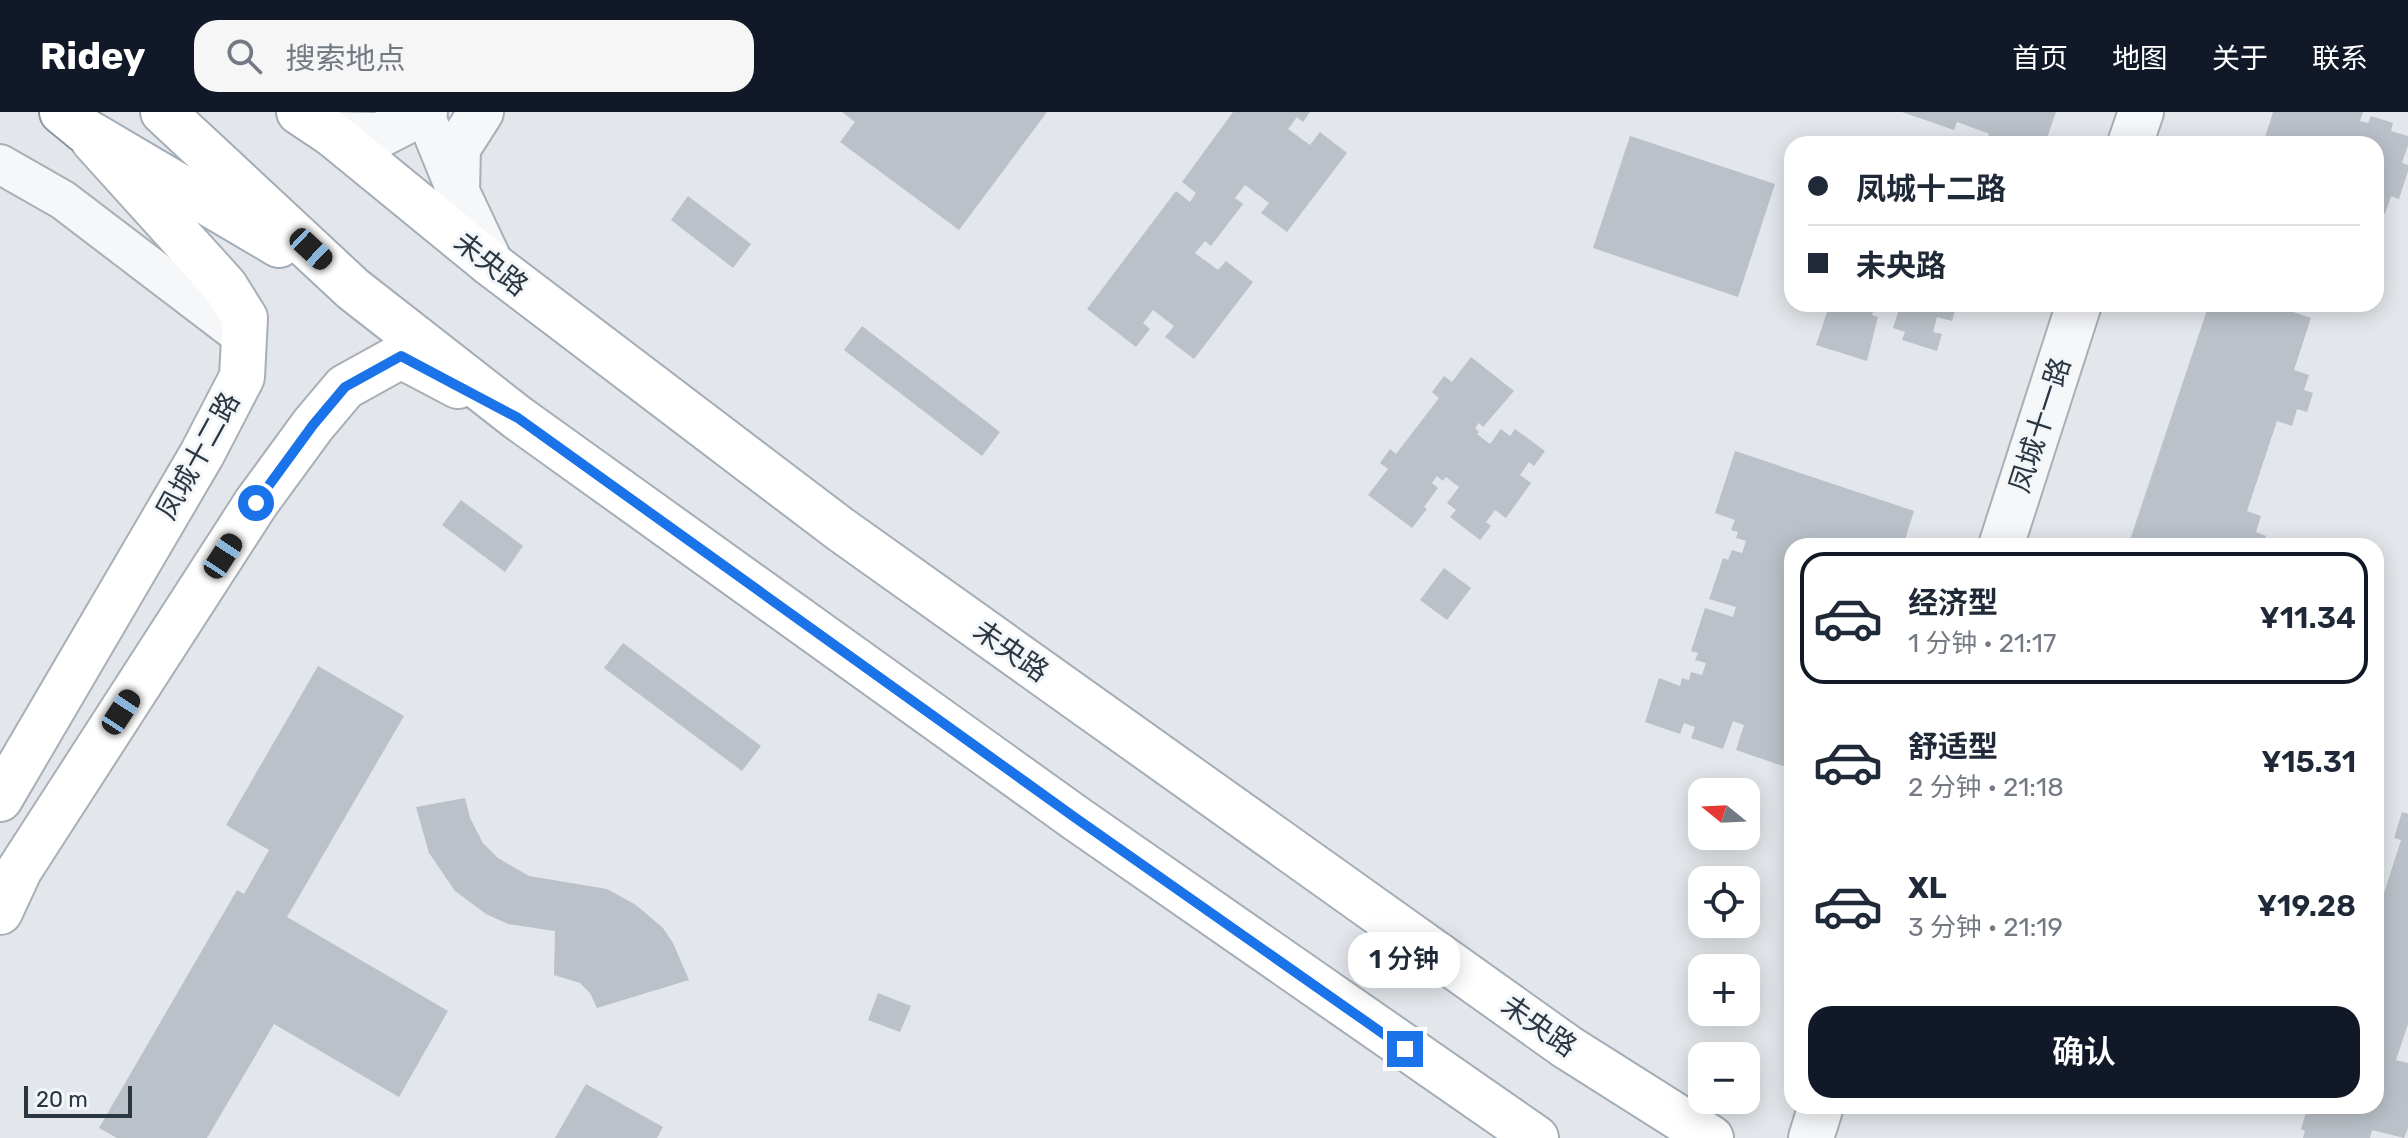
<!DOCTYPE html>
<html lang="zh">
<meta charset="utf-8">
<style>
:root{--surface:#fff;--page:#f6f6f7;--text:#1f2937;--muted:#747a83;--line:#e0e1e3;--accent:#111827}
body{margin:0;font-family:Rubik,"Noto Sans SC",sans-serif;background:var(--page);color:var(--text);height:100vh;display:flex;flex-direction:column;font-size:30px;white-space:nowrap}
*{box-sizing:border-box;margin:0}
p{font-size:26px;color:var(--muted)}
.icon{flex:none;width:44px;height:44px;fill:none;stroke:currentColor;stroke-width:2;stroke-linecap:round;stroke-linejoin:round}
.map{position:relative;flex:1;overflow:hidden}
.drawer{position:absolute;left:1784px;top:426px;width:600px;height:576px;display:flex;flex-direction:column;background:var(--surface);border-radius:24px;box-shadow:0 4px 20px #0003}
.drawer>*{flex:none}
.top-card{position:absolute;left:1784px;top:24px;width:600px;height:176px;border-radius:24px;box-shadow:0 4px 20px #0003;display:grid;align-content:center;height:176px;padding:0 24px;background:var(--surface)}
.needle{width:52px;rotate:288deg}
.tools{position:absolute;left:1688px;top:666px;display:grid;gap:16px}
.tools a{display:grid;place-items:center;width:72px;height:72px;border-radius:16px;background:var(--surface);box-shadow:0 4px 20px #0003;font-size:40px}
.scale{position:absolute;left:24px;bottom:20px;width:108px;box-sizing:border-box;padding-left:8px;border:4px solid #2a3743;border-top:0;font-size:22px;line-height:28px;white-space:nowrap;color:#2a3743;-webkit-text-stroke:6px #f3f6f8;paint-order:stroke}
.end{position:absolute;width:36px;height:36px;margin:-18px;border:10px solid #1a73e8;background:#fff;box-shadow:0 0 0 4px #fff}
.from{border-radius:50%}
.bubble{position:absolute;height:56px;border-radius:24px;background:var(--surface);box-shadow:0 4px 20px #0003;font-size:26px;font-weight:600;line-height:56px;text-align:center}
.car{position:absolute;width:24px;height:48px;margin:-24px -12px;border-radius:10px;box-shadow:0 0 6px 2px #0007;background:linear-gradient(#222 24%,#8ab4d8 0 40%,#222 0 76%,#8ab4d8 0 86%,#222 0)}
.top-card b{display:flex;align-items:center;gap:28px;height:76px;font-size:30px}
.top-card b+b{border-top:2px solid var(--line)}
.top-card i{width:20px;height:20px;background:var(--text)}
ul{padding:14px 0 0;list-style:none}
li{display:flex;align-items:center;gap:24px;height:132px;margin:0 16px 12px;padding:0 8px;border:4px solid transparent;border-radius:24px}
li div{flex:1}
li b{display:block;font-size:30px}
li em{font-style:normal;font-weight:600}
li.active{border-color:var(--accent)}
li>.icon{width:72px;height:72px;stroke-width:1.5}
.action{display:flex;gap:16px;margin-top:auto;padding:16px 24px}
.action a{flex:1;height:92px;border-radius:24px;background:var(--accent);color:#fff;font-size:32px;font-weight:600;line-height:92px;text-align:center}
header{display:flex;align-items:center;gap:48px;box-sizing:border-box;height:112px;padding:0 40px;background:var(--accent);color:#fff}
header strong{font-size:38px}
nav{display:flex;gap:44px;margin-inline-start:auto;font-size:28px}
.search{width:560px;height:72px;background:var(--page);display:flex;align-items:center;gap:20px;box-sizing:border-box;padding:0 28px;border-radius:24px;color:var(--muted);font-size:30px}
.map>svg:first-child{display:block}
.building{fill:#bac1c8}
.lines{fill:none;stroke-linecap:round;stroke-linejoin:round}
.minor-casing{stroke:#a8afb5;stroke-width:42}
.tertiary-casing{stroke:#a8afb5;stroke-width:48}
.secondary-casing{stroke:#a8afb5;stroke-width:48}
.primary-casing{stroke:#a2adb7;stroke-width:48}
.motorway-casing{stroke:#8a97a2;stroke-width:48}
.minor{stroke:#f6f7f9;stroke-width:38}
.tertiary{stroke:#f6f7f9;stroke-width:44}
.secondary{stroke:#fff;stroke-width:44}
.primary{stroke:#fff;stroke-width:44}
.motorway{stroke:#fff;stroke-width:44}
.route{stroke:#1a73e8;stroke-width:10}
.labels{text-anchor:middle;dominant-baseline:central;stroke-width:6;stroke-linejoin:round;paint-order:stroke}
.street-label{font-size:28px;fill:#2a3743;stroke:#f3f6f8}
</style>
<header>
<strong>Ridey</strong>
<div class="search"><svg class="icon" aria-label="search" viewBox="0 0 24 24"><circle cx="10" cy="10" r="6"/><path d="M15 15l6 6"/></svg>搜索地点</div>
<nav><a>首页</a><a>地图</a><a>关于</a><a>联系</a></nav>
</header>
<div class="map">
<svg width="2408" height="1026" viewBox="0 0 2408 1026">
<rect width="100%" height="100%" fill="#e3e7eb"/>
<g class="building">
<polygon points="842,0 1047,0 959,118 840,30 855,10"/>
<polygon points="1233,0 1310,0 1303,10 1297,5 1288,17 1310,33 1320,20 1347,41 1287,120 1261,101 1269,91 1245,73 1235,86 1243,92 1211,134 1205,129 1195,141 1218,158 1226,149 1253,170 1194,247 1165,225 1174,214 1153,198 1143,211 1150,217 1136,235 1087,197 1176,79 1190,90 1196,81 1182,70"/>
<polygon points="1902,0 2056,0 2045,32 1986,32 1989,22 1987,21 1957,10 1954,18"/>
<polygon points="2273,0 2363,0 2360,9 2368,11 2371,4 2393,11 2391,19 2408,24 2408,33 2402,51 2408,53 2408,59 2399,87 2391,84 2385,102 2376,100 2376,32 2263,32"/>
<polygon points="1630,24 1775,72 1738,185 1593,136"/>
<polygon points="688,84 751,132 733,156 671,108"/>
<polygon points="1818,192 1875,192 1872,203 1878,205 1867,249 1816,233 1827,200 1817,197"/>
<polygon points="1884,192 1957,192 1952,209 1937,205 1933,220 1942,222 1937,239 1902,228 1905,220 1893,216 1899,197"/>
<polygon points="2209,192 2245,192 2252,195 2253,192 2270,192 2311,206 2294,258 2309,263 2304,278 2313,281 2307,300 2297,297 2292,314 2277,309 2247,399 2261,404 2256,420 2266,424 2263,434 2128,434"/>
<polygon points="862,214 1000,320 982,344 844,238"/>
<polygon points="1471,245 1514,279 1483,315 1479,311 1475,316 1479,320 1477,322 1490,332 1501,317 1510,324 1515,317 1545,339 1534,354 1529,350 1520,363 1531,371 1506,406 1495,398 1486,410 1491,414 1480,428 1450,405 1456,398 1447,391 1459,375 1446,365 1443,369 1437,364 1432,371 1438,376 1424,395 1427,397 1412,416 1368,383 1388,357 1380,351 1390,337 1396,342 1439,286 1432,280 1444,264 1452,270"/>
<polygon points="1735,339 1914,399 1903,434 1792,434 1792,657 1736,638 1744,613 1733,609 1723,637 1691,626 1695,615 1684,611 1680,622 1645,610 1659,566 1680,574 1682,566 1689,568 1691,560 1702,563 1706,551 1695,548 1698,541 1691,539 1705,496 1733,505 1736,495 1709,487 1723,446 1728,448 1732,438 1742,441 1746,429 1736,426 1738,420 1731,418 1735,408 1715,401"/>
<polygon points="461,388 523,434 505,460 442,413"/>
<polygon points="1444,456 1471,476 1447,508 1420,488"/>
<polygon points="623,531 761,634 742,659 604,556"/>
<polygon points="318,554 404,604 287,805 448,899 399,985 274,912 207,1026 117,1026 99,1016 237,778 244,782 269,738 226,713"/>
<polygon points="465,686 470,706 483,731 498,746 529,764 607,777 636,793 663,816 673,831 689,868 597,896 590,881 580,871 554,863 555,819 508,812 486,802 455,779 429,741 416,695"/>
<polygon points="2402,700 2408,702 2408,912 2396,948 2408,951 2408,1016 2404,1026 2372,1018 2370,1026 2303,1026 2305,1019 2301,1017 2308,994 2376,994 2376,806 2401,728 2394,726"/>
<polygon points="878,881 911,894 900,920 868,908"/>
<polygon points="586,972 663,1015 657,1026 555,1026"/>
</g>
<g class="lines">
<g class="minor-casing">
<g id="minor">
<polyline points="424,0 456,79"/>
<polyline points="0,52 63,88 244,226"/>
</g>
</g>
<g class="tertiary-casing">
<g id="tertiary">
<polyline points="481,0 458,36 457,80 491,152"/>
<polyline points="332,22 380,23 425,0"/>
<polyline points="2130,32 2141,0"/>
<polyline points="2001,434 2079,192"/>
<polyline points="1811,1026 1821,994"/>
</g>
</g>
<g class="secondary-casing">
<g id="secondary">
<polyline points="0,687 202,342 242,265 245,206 225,174 93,28"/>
<polyline points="0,800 20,757 256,391 313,313 345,275 401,244 458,274"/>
</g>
</g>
<g class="primary-casing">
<g id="primary">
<polyline points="163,0 353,177 518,306 1077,707 1536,1026"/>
<polyline points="299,0 332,22 491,152 840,417 1567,935 1711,1026"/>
<polyline points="84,18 279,133"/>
</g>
</g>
<g class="motorway-casing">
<polyline id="motorway" points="62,0 84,18"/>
</g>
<use href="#minor" class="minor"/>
<use href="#tertiary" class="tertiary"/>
<use href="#secondary" class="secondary"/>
<use href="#primary" class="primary"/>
<use href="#motorway" class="motorway"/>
</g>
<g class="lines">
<polyline class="route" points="256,391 313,313 345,275 401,244 518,306 1077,707 1405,937"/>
</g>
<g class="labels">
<g class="street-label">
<text transform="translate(491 152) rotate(38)">未央路</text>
<text transform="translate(2040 313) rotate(-72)">凤城十一路</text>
<text transform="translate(198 344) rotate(-61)">凤城十二路</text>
<text transform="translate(1011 539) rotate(35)">未央路</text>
<text transform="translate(1539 914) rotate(35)">未央路</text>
</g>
</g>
</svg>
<div class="tools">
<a><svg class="needle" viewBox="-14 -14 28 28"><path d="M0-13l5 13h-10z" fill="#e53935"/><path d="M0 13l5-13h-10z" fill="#747a83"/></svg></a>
<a><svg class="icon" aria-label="locate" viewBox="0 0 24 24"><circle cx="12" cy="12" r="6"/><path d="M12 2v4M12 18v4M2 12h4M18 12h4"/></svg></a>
<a>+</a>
<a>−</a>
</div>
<div class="scale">20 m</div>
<i class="end from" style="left:256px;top:391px"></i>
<i class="end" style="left:1405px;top:937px"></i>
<div class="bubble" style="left:1348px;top:820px;width:112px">1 分钟</div>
<i class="car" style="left:311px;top:137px;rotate:133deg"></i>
<i class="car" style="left:223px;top:444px;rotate:33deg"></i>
<i class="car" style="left:121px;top:600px;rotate:33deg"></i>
<div class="top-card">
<b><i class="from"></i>凤城十二路</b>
<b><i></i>未央路</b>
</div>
<section class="drawer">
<ul>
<li class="active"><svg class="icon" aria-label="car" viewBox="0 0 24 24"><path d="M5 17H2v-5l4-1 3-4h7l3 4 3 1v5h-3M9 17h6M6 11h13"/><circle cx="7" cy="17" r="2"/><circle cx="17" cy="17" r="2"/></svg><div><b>经济型</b><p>1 分钟 · 21:17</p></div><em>¥11.34</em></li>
<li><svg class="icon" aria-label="car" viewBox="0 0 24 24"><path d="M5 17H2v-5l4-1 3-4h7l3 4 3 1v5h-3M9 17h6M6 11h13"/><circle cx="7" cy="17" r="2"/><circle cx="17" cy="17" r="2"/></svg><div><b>舒适型</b><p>2 分钟 · 21:18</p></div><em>¥15.31</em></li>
<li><svg class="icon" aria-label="car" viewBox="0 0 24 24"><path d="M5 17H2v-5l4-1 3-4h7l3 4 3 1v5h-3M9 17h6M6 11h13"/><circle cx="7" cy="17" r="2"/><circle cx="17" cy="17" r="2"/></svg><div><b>XL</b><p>3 分钟 · 21:19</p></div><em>¥19.28</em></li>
</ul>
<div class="action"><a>确认</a></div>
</section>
</div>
